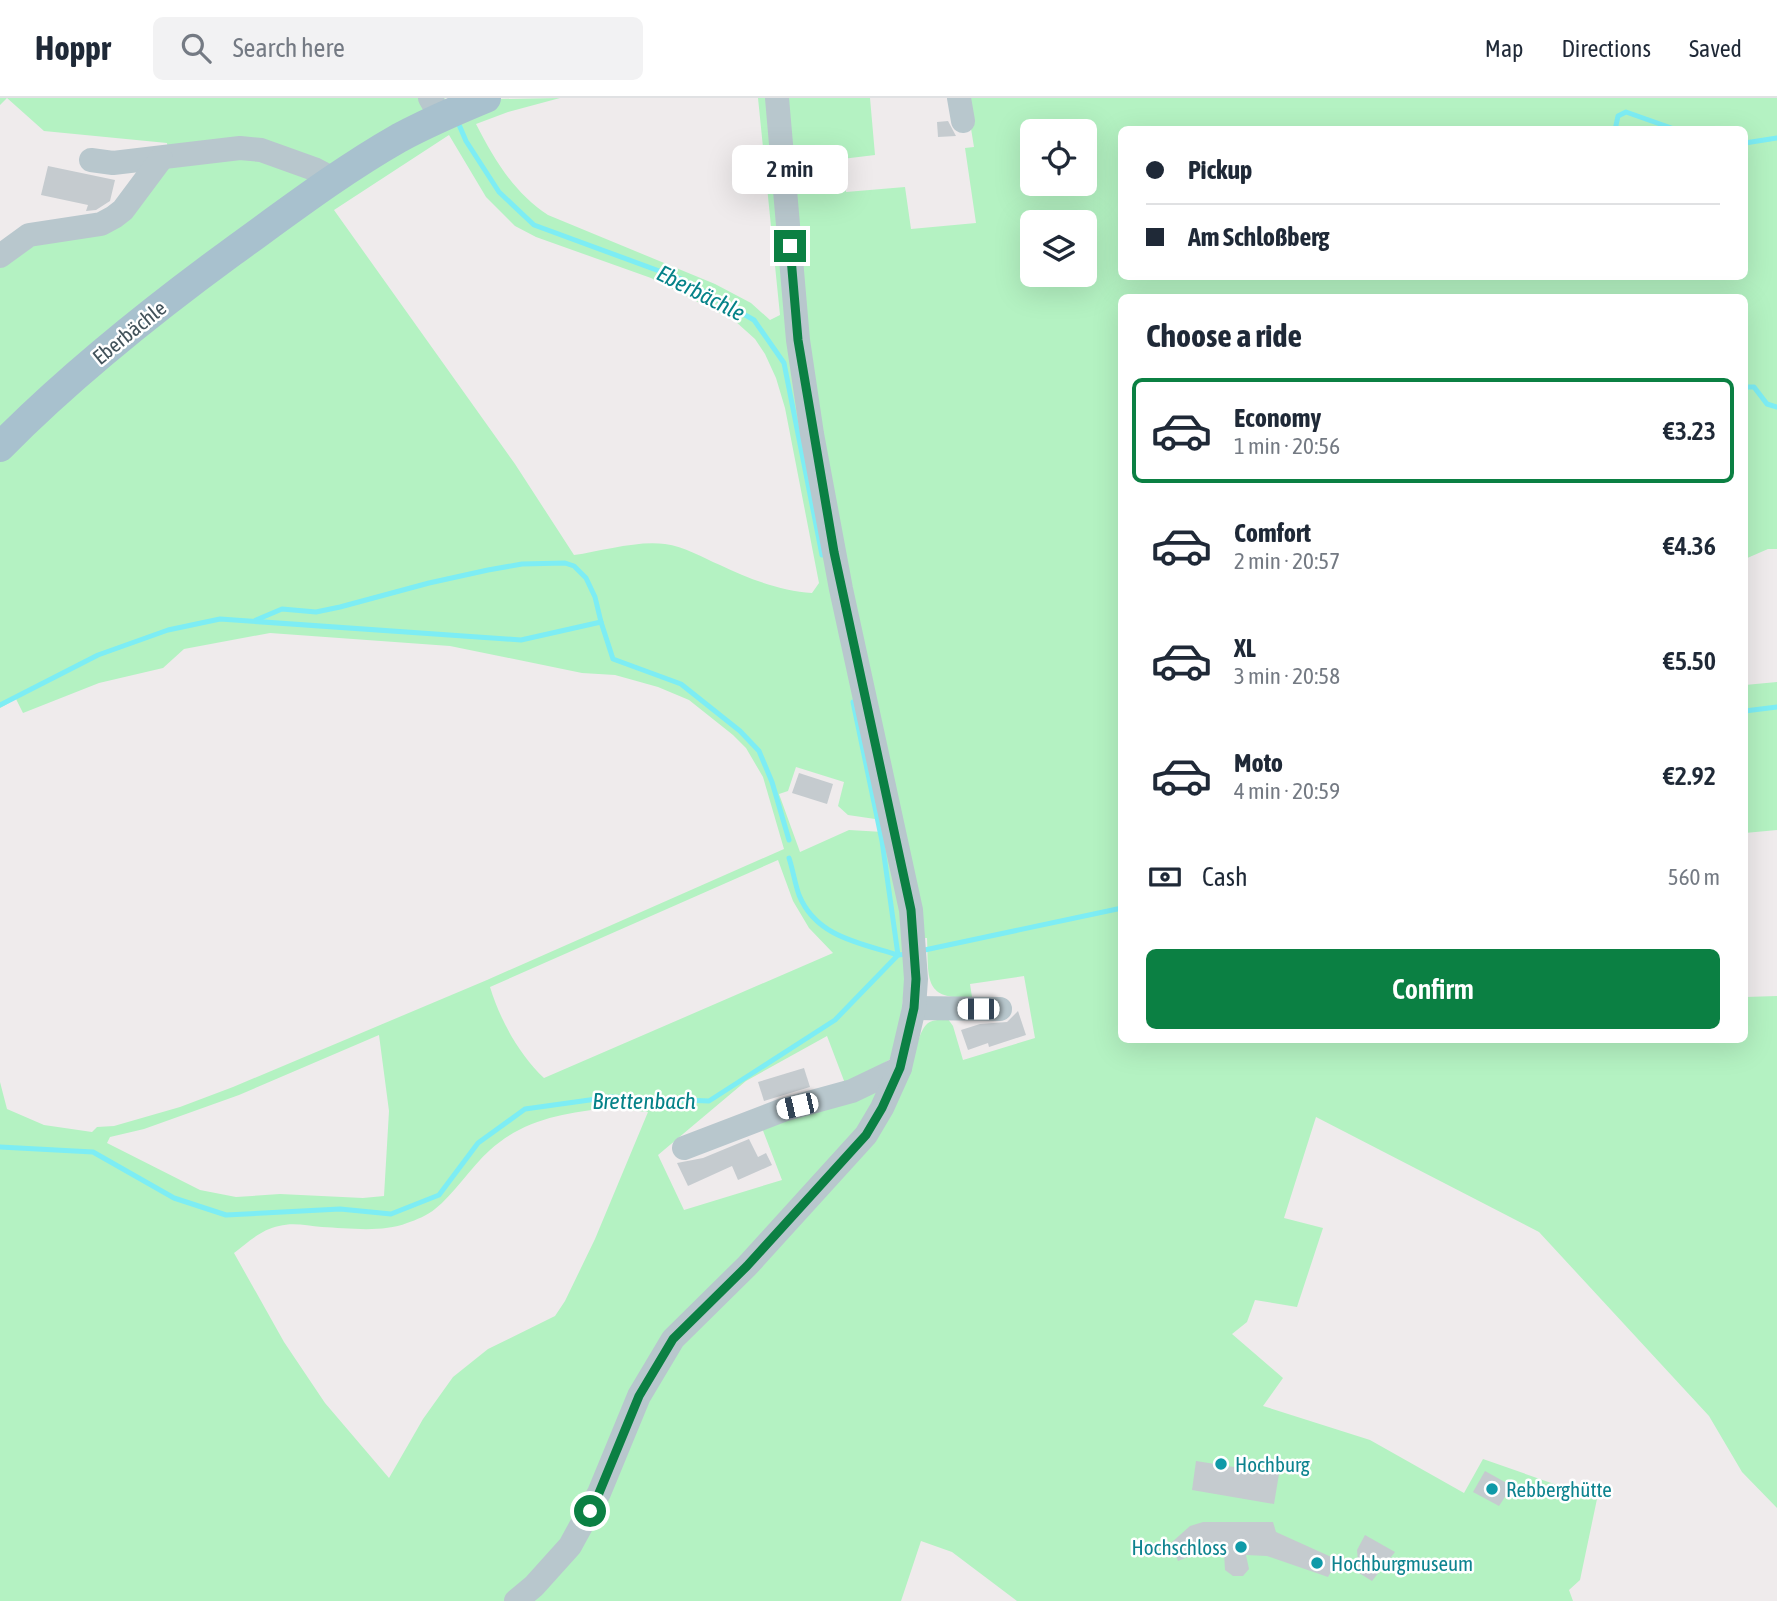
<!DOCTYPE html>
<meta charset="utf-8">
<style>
:root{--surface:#fff;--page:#f2f2f3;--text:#1f2937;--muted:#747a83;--line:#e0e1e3;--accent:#0b8043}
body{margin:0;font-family:"Asap Condensed",sans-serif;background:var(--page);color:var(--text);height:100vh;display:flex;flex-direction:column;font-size:26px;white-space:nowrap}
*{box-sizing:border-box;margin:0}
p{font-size:23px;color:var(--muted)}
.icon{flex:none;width:38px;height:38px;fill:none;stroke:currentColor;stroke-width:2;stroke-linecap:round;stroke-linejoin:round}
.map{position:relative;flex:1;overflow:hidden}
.sheet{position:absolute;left:1118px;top:196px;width:630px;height:749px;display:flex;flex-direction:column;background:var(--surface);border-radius:10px;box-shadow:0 7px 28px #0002}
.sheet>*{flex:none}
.guide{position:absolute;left:1118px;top:28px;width:630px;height:154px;border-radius:10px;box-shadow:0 7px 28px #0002;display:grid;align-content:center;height:154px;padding:0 28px;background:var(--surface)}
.buttons{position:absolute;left:1020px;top:21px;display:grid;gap:14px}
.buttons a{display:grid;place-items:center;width:77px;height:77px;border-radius:10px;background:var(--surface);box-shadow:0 7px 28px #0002;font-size:35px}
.end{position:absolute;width:32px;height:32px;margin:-16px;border:9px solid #0b8043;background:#fff;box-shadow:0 0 0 4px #fff}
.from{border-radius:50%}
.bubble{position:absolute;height:49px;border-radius:10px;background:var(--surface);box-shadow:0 7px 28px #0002;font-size:23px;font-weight:600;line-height:49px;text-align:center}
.car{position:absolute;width:21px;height:42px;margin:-21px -10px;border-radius:9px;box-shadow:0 0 5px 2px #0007;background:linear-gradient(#fff 24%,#345 0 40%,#fff 0 76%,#345 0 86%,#fff 0)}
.guide b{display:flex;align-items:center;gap:24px;height:66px;font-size:26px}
.guide b+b{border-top:2px solid var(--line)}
.guide i{width:18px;height:18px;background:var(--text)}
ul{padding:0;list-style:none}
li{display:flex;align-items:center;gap:21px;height:105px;margin:0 14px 10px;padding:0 14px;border:4px solid transparent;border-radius:10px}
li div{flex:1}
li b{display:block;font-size:26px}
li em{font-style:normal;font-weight:600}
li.on{border-color:var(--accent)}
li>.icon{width:63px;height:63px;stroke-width:1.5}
h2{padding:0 28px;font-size:32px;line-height:84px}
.pay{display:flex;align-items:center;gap:18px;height:77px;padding:0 28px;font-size:26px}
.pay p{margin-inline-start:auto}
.button{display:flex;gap:14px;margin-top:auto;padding:14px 28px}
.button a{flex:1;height:80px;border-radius:10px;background:var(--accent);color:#fff;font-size:28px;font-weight:600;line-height:80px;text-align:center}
header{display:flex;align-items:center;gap:42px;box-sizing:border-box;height:98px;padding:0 35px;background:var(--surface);border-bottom:2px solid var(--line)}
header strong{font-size:33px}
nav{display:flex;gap:38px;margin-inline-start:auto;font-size:24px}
.search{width:490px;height:63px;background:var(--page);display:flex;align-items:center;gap:18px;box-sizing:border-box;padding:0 24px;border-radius:10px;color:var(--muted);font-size:26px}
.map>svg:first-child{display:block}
.green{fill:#b4f2c2;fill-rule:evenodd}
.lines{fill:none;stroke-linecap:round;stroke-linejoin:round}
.stream{stroke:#7dedf4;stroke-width:5}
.building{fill:#c5cbcf}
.minor{stroke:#b8c7cd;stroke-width:24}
.major{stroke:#a8c1ce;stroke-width:30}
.route{stroke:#0b8043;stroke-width:9}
.culture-dot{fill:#0f9aa8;stroke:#fff;stroke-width:2.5}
.labels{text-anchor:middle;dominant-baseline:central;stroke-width:5;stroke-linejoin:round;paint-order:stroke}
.street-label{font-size:21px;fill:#43535b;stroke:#fff}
.culture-label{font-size:21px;fill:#0d838f;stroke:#fff;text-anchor:start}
.water-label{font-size:23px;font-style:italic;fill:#048288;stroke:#fff}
</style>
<header>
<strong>Hoppr</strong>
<div class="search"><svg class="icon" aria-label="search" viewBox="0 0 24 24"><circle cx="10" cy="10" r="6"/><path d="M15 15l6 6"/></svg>Search here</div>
<nav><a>Map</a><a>Directions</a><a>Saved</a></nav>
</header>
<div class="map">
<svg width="1777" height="1503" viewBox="0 0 1777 1503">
<rect width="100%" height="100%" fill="#efebec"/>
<g class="green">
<path d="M0,0h446l-4,2 118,-2 -52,14 -32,12c18,35 38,69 72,91l167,69 36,19 19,17 10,-5 -22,-217h112l5,57 -33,4 4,33 59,-5 6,42 65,-6 -11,-75 9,-1 -8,-49h811v451h-9l-23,10v-261h-623v742h623v-43l32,-1v512l-35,-36 -33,-56 -170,-184 -223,-115 -32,101 39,10 -26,79 -42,-7 -8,22 -15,12 51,44 -20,28 107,34 94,53 19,-34 114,40 -17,81 -11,10 4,11h-556l-65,-49 -31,-11 -20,60h-901v-519l7,27 37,16 48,7 5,-5 17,-1 66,-19 53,-20 254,-107 297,-131 -21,-72 -17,-29 -13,-13 -44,-35 -31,-13 -43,-12 -33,-2 -132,-27 -180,-13 -86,16 -21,19 -64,15 -76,30 -7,-14 -16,9v-440l33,-27 67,-11 69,-65 -2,-22 -123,-12 -37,-33 -7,7zM1122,32h623v146h-623zM1032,33h53v53h-53zM449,37l37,62 29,29 21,11 115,41 84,43 20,18 10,15 11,24 9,30 34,175 -7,10c-31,-2 -63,-14 -92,-28 -17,-7 -36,-19 -55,-21 -26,-4 -64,7 -91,11l-59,-91 -181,-254zM1032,124h53v53h-53zM796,669l48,15 -6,24 10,9 34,5 1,12 -34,-2 -49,22 -21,-58 9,-3zM778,762l15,41 16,27 24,25 -289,125c-25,-24 -44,-58 -54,-91zM927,840c2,39 -5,63 45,59l-2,-13 54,-8 11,62 -72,22 -10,-34 -5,-7c-8,1 -17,0 -22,6 -8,8 -13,37 -17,49l-147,54 20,52 -98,30 -26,-55 88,-74 81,-45 19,50 51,-31 8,-76 -2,-40zM379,937l10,76 -5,85 -21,2 -83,-4 -44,3 -36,-7 -93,-47 3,-6 34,-8 95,-34zM608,1010l40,4 -53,127 -30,62 -10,15 -67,33 -35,28 -30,42 -34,59 -64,-75 -41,-61 -50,-89c13,-10 28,-24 45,-27 15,-4 28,0 43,1 25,1 60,6 85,-4 9,-3 21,-8 28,-14 18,-14 36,-42 55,-59 34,-31 75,-37 118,-42z"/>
<polygon points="1777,584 1777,732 1745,735 1745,587"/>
</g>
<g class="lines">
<g class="stream">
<polyline points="457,22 466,43 499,94 534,127 681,181 754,222 784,265 822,457"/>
<polyline points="1615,32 1618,18 1626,14 1677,32"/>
<polyline points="1745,45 1777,40"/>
<polyline points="1745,289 1754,289 1767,306 1777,309"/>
<polyline points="256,522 282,511 316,514 340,509 429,485 488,472 522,466 565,465 574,468 586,480 595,499 601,524"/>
<polyline points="0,607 98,557 168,532 220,521 521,542 601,524 613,561 681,586 740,633 759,653 772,684 789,742"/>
<polyline points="1745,613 1777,609"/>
<path d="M789,760c4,12 6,26 10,37 17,42 61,48 99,60l-16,-114 -29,-139"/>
<polyline points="920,853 1122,810"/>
<polyline points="0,1049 93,1054 174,1100 226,1117 340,1111 391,1116 439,1097 478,1045 525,1011 611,999 709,1003 835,922 898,857 907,856"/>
</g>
</g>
<g class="building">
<polygon points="948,23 956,38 938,39 937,24"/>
<polygon points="48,68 115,82 110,103 96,112 86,113 88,107 41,97"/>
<polygon points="799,675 833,686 827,706 792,695"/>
<polygon points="1018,913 1026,937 989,949 988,945 968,952 961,932 980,926 1007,924"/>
<polygon points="804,970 810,989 764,1003 758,984"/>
<polygon points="749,1041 758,1059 766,1055 772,1067 738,1082 732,1068 688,1088 677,1065 703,1060"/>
<polygon points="1196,1363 1279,1376 1274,1406 1192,1392"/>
<polygon points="1485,1373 1512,1388 1499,1408 1473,1394"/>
<polygon points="1203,1424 1273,1424 1276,1434 1338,1462 1328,1479 1267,1458 1246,1457 1249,1471 1243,1478 1233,1478 1225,1472 1224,1455 1203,1453 1178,1463 1171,1445 1190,1428"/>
<polygon points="1365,1437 1395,1454 1372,1483 1359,1475 1357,1452"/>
</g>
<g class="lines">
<g class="minor">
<polyline points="430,0 441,19"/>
<polyline points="959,0 963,23"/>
<polyline points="91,62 113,65 240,50 261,52 314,71 335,82"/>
<polyline points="0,158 29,137 101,126 114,119 123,112 161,61"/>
<polyline points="914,910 1000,911"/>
<polyline points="684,1050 783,1012 852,993 900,970"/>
<polyline points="516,1503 534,1488 570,1448 599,1395 639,1298 673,1241 747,1168 866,1037 882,1010 900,970 914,910 916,881 911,812 841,491 812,336 798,242 777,0"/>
</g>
<path class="major" d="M0,349c71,-72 150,-135 232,-195 54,-39 109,-81 167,-114 28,-15 58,-28 87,-40"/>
</g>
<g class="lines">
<polyline class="route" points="590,1413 599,1395 639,1298 673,1241 747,1168 866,1037 882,1010 900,970 914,910 916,881 911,812 834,454 798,242 790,148"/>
</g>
<g class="culture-dot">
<circle cx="1221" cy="1366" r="7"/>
<circle cx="1492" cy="1391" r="7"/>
<circle cx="1241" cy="1449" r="7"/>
<circle cx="1317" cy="1465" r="7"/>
</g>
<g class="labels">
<g class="street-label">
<text transform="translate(129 234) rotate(-39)">Eberbächle</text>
</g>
<g class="culture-label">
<text x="1235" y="1366">Hochburg</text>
<text x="1506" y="1391">Rebberghütte</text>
<text x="1227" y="1449" text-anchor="end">Hochschloss</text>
<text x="1331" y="1465">Hochburgmuseum</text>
</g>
<g class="water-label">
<text transform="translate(701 195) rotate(27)">Eberbächle</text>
<text x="644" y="1003">Brettenbach</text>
</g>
</g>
</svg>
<div class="buttons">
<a><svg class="icon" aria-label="locate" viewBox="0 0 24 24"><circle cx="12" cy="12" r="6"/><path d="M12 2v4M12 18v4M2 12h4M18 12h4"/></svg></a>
<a><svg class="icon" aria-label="layers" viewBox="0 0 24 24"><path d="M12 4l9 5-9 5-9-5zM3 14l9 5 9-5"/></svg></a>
</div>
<i class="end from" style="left:590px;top:1413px"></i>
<i class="end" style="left:790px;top:148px"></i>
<div class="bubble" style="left:732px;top:47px;width:116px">2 min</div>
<i class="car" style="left:978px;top:911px;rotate:270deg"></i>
<i class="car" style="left:797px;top:1008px;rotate:257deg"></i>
<div class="guide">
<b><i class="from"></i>Pickup</b>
<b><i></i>Am Schloßberg</b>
</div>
<section class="sheet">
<h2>Choose a ride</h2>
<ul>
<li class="on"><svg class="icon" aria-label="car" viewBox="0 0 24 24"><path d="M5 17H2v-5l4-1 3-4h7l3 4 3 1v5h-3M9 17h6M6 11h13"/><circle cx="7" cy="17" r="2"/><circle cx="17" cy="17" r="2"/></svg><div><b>Economy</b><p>1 min · 20:56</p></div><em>€3.23</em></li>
<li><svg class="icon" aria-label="car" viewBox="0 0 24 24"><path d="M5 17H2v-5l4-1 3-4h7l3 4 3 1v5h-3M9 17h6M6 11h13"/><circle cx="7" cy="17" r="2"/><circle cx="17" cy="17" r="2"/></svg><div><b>Comfort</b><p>2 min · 20:57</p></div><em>€4.36</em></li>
<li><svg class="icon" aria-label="car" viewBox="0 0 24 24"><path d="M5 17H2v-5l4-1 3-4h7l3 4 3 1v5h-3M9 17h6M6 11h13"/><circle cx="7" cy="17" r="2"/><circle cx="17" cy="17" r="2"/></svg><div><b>XL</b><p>3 min · 20:58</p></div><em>€5.50</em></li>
<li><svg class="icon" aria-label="car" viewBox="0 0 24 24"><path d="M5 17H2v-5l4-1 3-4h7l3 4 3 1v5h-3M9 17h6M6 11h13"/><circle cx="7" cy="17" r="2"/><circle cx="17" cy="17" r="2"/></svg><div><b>Moto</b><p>4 min · 20:59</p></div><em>€2.92</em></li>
</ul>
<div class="pay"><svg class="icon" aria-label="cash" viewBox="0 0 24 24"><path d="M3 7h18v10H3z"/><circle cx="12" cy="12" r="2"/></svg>Cash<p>560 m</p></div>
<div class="button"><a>Confirm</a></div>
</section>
</div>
